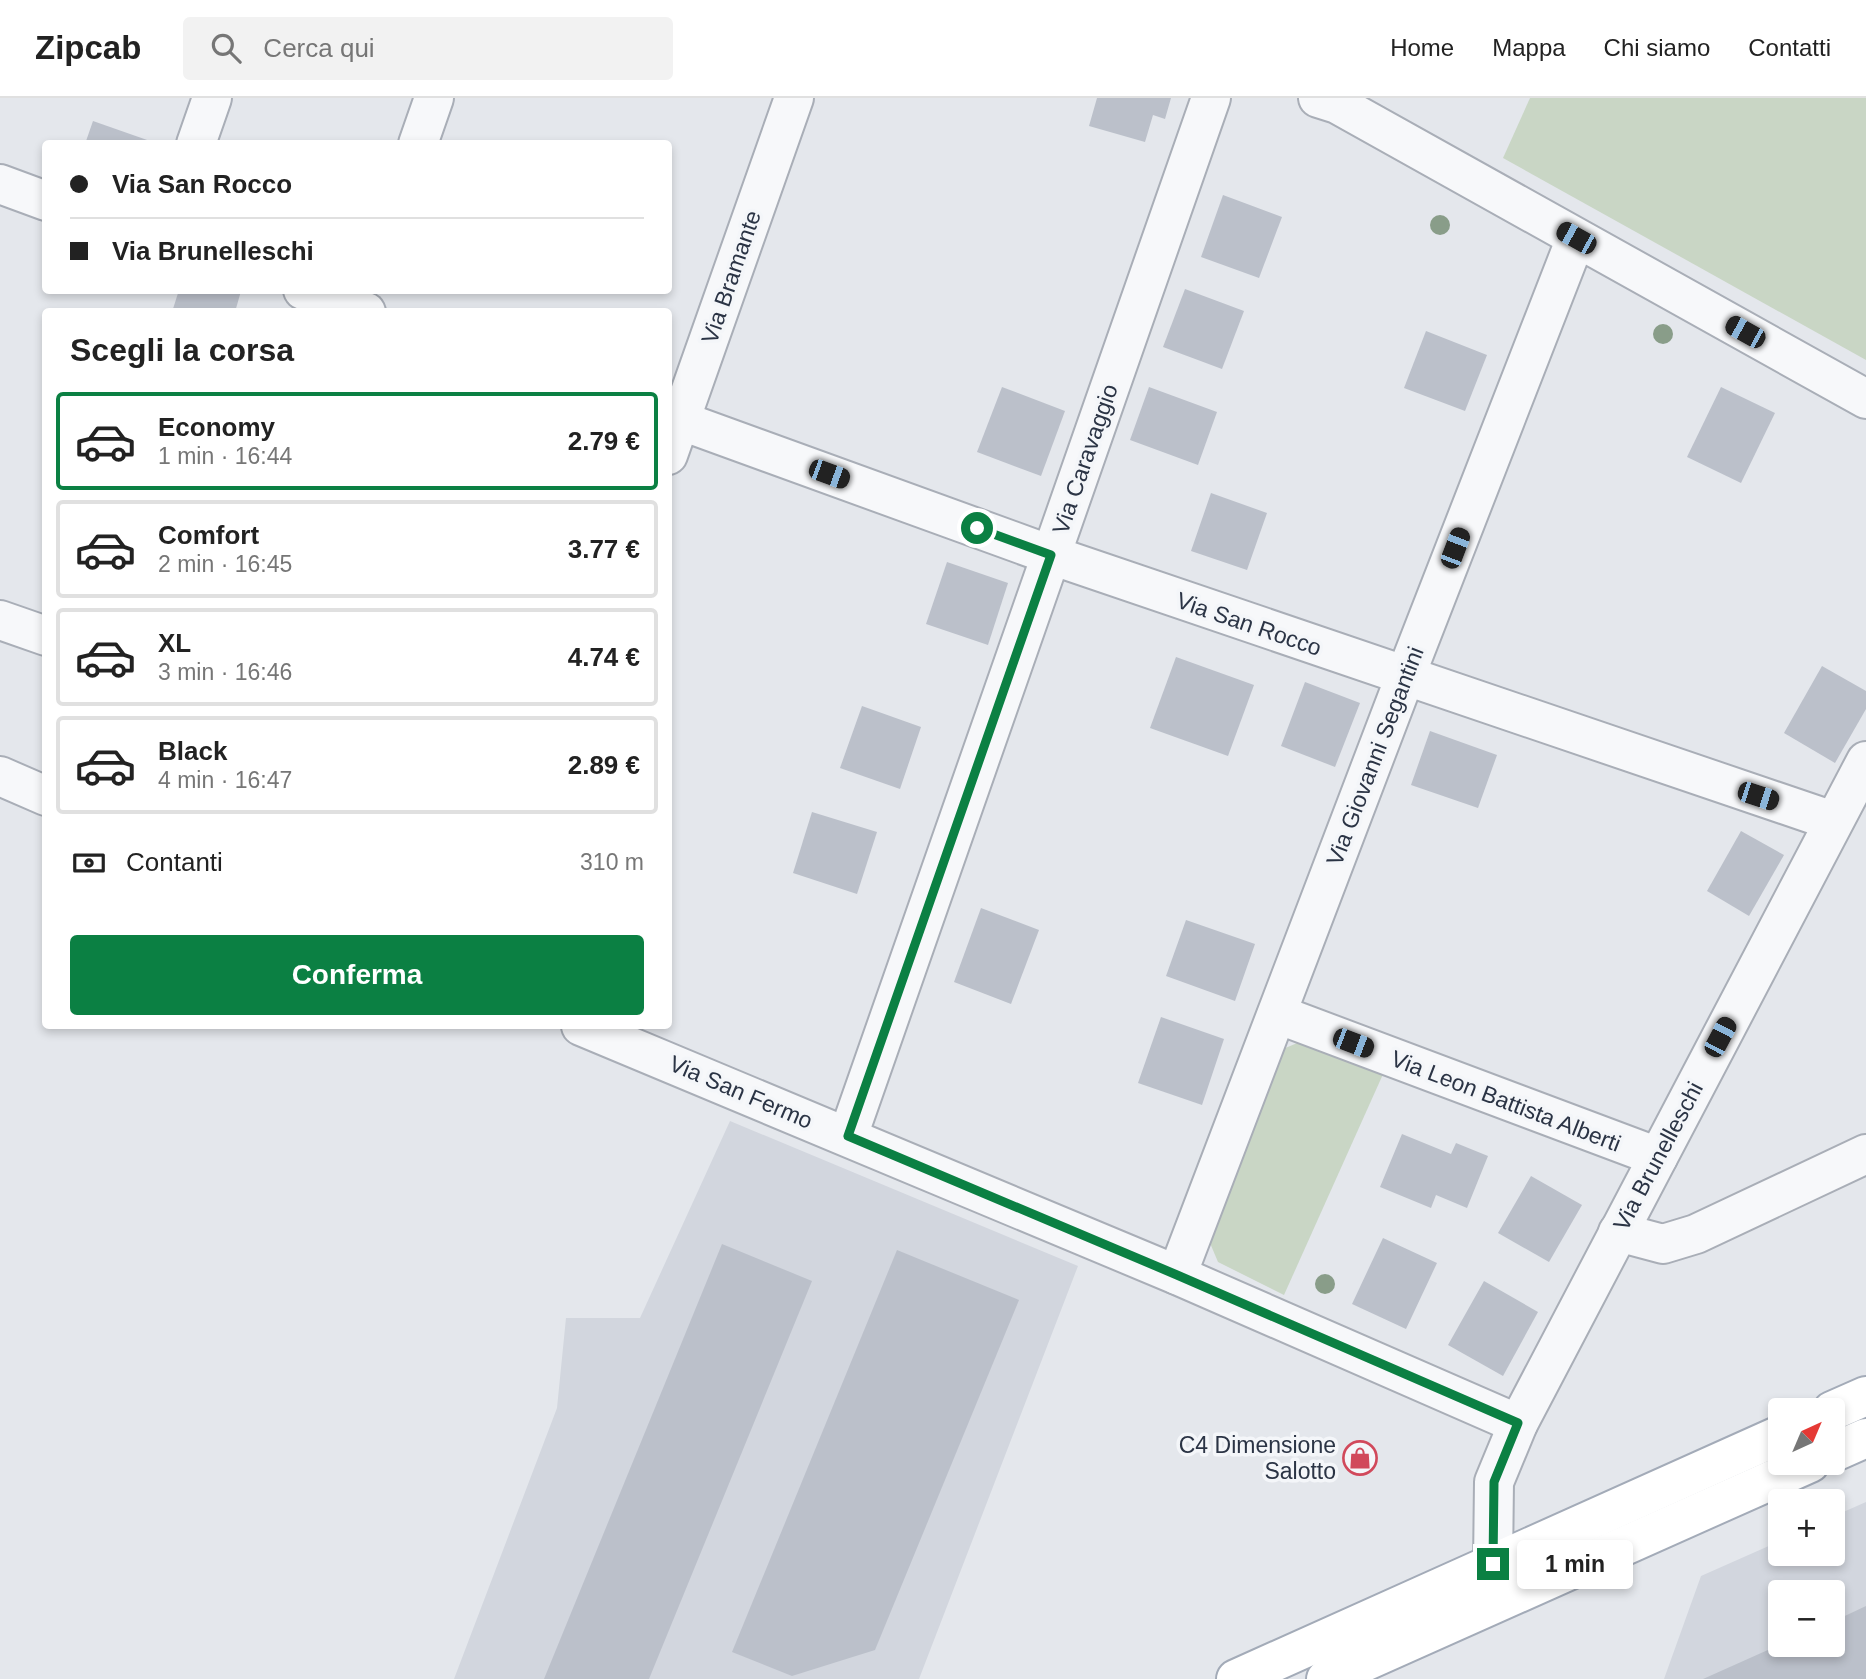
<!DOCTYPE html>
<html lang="it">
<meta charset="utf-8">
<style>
:root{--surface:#fff;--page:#f2f2f2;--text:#222;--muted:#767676;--line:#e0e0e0;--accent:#0b8043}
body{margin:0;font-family:Helvetica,sans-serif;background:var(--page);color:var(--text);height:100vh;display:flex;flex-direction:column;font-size:26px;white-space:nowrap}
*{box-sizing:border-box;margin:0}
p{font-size:23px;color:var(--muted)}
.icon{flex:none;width:38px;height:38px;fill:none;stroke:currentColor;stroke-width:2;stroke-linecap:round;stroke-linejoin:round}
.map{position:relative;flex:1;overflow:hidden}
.details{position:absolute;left:42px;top:210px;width:630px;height:721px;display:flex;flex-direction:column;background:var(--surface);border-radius:7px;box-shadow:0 4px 10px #0003}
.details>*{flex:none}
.guide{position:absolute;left:42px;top:42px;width:630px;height:154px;border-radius:7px;box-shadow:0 4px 10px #0003;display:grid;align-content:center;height:154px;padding:0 28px;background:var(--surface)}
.needle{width:46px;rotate:44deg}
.tools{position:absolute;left:1768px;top:1300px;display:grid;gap:14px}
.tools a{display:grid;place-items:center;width:77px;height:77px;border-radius:7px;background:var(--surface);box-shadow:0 4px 10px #0003;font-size:35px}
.end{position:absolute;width:32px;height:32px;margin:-16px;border:9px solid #0b8043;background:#fff;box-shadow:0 0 0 4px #fff}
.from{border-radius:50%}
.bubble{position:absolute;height:49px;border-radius:7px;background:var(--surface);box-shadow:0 4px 10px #0003;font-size:23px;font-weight:600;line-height:49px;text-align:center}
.car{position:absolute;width:21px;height:42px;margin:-21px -10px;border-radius:9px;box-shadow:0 0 5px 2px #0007;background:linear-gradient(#222 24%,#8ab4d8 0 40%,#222 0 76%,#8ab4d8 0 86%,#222 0)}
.guide b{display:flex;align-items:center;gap:24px;height:66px;font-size:26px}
.guide b+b{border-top:2px solid var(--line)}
.guide i{width:18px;height:18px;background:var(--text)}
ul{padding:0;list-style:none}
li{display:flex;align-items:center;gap:21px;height:98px;margin:0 14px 10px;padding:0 14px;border:4px solid var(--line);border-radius:7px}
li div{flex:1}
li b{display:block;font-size:26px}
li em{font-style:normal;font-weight:600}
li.active{border-color:var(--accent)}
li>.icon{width:63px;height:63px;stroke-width:1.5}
h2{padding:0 28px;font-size:32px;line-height:84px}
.pay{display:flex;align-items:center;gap:18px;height:77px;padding:0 28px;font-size:26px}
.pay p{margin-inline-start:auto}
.cta{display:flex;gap:14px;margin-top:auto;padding:14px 28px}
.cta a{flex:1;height:80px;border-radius:7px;background:var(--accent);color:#fff;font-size:28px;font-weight:600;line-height:80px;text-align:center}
header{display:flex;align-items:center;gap:42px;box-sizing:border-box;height:98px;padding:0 35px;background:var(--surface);border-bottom:2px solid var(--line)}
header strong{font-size:33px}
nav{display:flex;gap:38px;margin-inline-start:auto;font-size:24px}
.search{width:490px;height:63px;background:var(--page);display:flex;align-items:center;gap:18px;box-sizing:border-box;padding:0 24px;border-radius:7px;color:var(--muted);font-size:26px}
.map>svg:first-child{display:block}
.built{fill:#d2d6de;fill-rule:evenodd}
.green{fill:#c9d6c5}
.building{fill:#bbc0ca}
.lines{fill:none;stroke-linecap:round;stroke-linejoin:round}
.street-casing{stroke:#a9aeb7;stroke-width:42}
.primary-casing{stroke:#a3abb8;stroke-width:42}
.street{stroke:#f7f8fa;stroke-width:38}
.primary{stroke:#fff;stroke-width:38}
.tree{fill:#899d89}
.route{stroke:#0b8043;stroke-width:9}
.labels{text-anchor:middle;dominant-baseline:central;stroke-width:7;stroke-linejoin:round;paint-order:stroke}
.street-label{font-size:23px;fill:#2b3445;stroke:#f4f6f9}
.poi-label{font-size:23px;fill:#2b3445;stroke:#f4f6f9;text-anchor:end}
</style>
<header>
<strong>Zipcab</strong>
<div class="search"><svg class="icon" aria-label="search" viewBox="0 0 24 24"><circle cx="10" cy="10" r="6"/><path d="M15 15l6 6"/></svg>Cerca qui</div>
<nav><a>Home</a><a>Mappa</a><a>Chi siamo</a><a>Contatti</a></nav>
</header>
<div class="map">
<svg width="1866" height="1581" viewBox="0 0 1866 1581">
<rect width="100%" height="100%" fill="#e4e7ec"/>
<g class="built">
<polygon points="730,1023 1078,1168 919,1581 454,1581 557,1310 566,1220 640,1220"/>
<path d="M1866,1404v177h-202l37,-103 79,-35v13h52v-37zM1780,1494h52v53h-52z"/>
</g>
<g class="green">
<polygon points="1530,0 1866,0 1866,262 1503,60"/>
<polygon points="1302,943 1384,974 1284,1197 1218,1164 1210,1145 1283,951"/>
</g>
<g class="building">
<polygon points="1097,0 1171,0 1165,21 1153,17 1145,44 1089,28"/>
<polygon points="93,23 150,43 149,46 85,46"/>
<polygon points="1223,97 1282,119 1259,180 1201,159"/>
<polygon points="1185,191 1244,213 1222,271 1163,249"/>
<polygon points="179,192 239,192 241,193 235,214 172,214"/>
<polygon points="1426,233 1487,257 1465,313 1404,290"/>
<polygon points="1002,289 1065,313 1041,378 977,354"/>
<polygon points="1149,289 1217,314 1198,367 1130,342"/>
<polygon points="1721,289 1775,315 1741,385 1687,359"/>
<polygon points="1211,395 1267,415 1247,472 1191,453"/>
<polygon points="947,464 1008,485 988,547 926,526"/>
<polygon points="1176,559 1254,587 1228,658 1150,630"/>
<polygon points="1822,568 1866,593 1866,611 1835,665 1784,635"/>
<polygon points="1305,584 1360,605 1335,669 1281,648"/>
<polygon points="862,608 921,629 900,691 840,670"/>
<polygon points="1430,633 1497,657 1478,710 1411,687"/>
<polygon points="812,714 877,734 857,796 793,775"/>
<polygon points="1741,733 1784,757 1749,818 1707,793"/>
<polygon points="981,810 1039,832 1011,906 954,884"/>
<polygon points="1186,822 1255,846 1235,903 1166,878"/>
<polygon points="1161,919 1224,941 1202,1007 1138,985"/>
<polygon points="1402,1036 1451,1056 1456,1045 1488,1058 1467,1110 1436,1097 1431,1110 1380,1089"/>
<polygon points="1531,1078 1582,1107 1549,1164 1498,1135"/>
<polygon points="1383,1140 1437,1165 1406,1231 1352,1206"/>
<polygon points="722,1146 812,1183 649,1581 544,1581"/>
<polygon points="897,1152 1019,1202 875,1552 792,1578 732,1554"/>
<polygon points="1484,1183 1538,1214 1503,1278 1448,1247"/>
<polygon points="1866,1508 1866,1581 1703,1581 1779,1547 1832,1547 1832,1524"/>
</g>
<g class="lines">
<g class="street-casing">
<g id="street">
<polyline points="1318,0 1337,6 1866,301"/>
<polyline points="196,46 212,0"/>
<polyline points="418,46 434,0"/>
<polyline points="0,86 46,103"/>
<polyline points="303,192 366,214"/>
<polyline points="668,318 1051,457 1833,723"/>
<polyline points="668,357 794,0"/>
<polyline points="0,522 46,538"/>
<polyline points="0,678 46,698"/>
<polyline points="1277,916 1658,1059"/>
<polyline points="581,928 1177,1177 1518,1326"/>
<polyline points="848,1038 1211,0"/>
<polyline points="1618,1134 1663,1146 1696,1136 1866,1056"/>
<polyline points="1177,1177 1405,579 1576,140"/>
<polyline points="1493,1466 1494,1384 1518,1326 1866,663"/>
</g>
</g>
<g class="primary-casing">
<g id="primary">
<polyline points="1832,1313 1866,1298"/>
<polyline points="1832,1355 1866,1340"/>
<polyline points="1236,1581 1780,1337"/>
<polyline points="1326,1581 1810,1365"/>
</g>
</g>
<use href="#street" class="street"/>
<use href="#primary" class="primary"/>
</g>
<g class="tree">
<circle cx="1440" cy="127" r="10"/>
<circle cx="1663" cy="236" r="10"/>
<circle cx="1325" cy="1186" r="10"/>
</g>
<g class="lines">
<polyline class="route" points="977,430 1051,457 848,1038 1177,1177 1518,1325 1494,1384 1493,1466"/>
</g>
<defs>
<g id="shop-ring" transform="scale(1.75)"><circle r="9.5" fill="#f4f6f9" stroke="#d1495b" stroke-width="1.5"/><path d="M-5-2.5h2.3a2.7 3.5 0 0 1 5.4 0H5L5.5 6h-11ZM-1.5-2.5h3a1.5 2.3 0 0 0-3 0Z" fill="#d1495b"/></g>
</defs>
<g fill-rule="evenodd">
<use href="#shop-ring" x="1360" y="1360"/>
</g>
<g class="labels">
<g class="street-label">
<text transform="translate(731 179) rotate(-71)">Via Bramante</text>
<text transform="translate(1085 361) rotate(-71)">Via Caravaggio</text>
<text transform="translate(1249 526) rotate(19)">Via San Rocco</text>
<text transform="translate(1375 658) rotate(-69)">Via Giovanni Segantini</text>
<text transform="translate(741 994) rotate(23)">Via San Fermo</text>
<text transform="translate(1506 1003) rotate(21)">Via Leon Battista Alberti</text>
<text transform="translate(1658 1058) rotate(-62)">Via Brunelleschi</text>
</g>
<g class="poi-label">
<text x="1336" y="1347">C4 Dimensione<tspan x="1336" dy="26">Salotto</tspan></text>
</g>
</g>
</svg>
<div class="tools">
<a><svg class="needle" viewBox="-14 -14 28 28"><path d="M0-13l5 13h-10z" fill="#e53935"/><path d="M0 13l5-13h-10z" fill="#767676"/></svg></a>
<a>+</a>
<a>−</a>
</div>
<i class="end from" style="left:977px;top:430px"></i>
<i class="end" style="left:1493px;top:1466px"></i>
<div class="bubble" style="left:1517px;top:1442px;width:116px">1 min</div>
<i class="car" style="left:1576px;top:140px;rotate:299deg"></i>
<i class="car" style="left:1745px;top:234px;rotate:299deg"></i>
<i class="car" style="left:829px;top:376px;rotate:110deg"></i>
<i class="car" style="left:1455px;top:450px;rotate:21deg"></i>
<i class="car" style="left:1758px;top:698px;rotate:108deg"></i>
<i class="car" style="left:1720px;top:939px;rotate:28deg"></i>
<i class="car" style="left:1353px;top:945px;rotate:111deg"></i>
<div class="guide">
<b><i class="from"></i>Via San Rocco</b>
<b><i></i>Via Brunelleschi</b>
</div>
<section class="details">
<h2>Scegli la corsa</h2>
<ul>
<li class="active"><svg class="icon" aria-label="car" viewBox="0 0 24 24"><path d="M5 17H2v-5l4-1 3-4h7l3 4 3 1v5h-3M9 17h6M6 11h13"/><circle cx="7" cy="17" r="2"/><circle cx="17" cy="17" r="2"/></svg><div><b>Economy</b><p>1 min · 16:44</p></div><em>2.79 €</em></li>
<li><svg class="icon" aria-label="car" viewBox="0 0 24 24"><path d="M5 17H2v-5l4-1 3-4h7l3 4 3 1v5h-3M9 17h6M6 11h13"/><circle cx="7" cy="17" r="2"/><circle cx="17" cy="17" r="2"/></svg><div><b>Comfort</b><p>2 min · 16:45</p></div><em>3.77 €</em></li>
<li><svg class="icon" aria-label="car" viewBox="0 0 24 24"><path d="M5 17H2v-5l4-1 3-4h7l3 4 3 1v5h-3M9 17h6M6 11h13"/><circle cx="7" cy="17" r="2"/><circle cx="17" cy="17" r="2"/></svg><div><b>XL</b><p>3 min · 16:46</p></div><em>4.74 €</em></li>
<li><svg class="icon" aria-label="car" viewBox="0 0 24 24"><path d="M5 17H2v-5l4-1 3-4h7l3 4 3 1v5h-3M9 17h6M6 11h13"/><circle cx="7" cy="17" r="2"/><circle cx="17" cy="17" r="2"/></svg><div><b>Black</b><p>4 min · 16:47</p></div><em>2.89 €</em></li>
</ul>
<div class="pay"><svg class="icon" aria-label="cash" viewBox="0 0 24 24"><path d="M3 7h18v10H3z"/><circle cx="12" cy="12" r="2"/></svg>Contanti<p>310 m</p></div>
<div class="cta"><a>Conferma</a></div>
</section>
</div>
